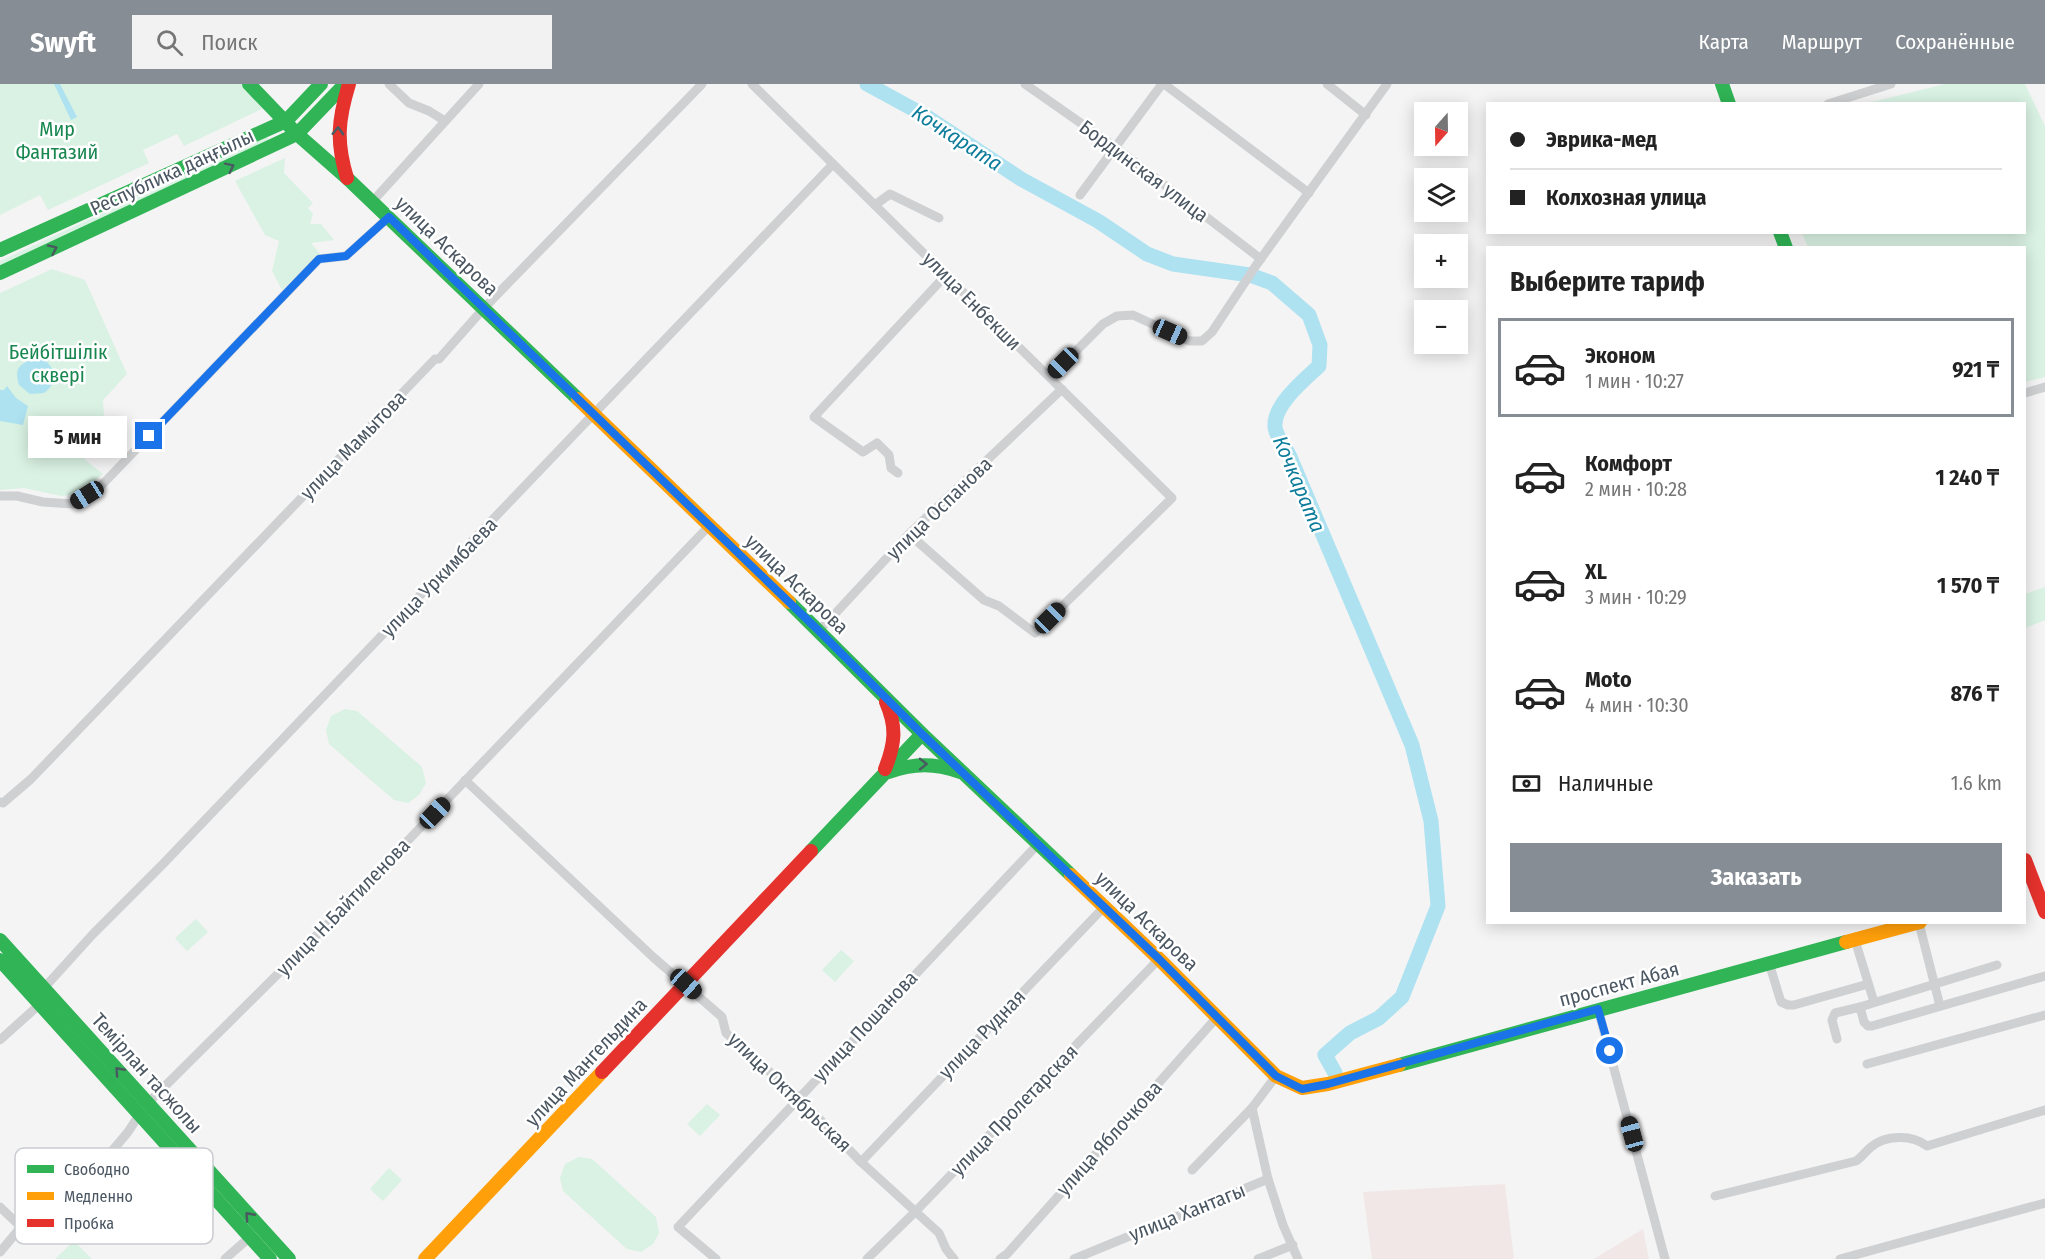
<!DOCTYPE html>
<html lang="ru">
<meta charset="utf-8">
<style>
:root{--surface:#fff;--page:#f2f2f2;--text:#222;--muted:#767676;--line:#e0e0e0;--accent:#868d94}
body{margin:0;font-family:"Fira Sans Condensed",sans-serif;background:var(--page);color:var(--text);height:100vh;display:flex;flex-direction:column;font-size:22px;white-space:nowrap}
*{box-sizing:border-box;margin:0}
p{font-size:20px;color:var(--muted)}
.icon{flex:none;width:33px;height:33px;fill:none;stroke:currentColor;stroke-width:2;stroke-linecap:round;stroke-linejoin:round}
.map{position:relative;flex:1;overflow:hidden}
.sheet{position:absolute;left:1486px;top:162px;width:540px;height:678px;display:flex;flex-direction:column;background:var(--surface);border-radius:0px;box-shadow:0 3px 15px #0003}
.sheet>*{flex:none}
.top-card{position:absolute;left:1486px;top:18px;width:540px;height:132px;border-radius:0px;box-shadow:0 3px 15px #0003;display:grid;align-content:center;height:132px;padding:0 24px;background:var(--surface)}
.needle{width:39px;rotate:200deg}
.fabs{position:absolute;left:1414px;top:18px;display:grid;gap:12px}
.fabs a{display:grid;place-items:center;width:54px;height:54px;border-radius:0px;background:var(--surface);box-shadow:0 3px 15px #0003;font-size:30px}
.end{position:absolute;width:27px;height:27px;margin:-14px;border:8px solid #1a73e8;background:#fff;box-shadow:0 0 0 3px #fff}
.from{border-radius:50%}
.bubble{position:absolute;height:42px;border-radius:0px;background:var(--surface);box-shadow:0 3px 15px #0003;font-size:20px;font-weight:700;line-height:42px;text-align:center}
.car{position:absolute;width:18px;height:36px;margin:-18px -9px;border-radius:8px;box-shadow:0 0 4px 2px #0007;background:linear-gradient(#222 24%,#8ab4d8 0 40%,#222 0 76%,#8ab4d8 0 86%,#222 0)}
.top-card b{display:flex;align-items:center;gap:21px;height:57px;font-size:22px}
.top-card b+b{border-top:2px solid var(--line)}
.top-card i{width:15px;height:15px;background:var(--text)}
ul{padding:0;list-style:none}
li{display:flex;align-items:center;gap:18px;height:99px;margin:0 12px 9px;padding:0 12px;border:3px solid transparent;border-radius:0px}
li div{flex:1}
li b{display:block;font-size:22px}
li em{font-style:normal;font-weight:700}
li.active{border-color:var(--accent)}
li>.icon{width:54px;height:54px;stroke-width:1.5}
h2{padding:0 24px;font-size:27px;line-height:72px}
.pay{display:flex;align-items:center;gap:15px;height:66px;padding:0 24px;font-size:22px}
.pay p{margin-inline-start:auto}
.cta{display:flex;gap:12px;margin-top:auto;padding:12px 24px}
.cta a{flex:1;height:69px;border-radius:0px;background:var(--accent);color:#fff;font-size:24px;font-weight:700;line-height:69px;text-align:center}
header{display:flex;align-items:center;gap:36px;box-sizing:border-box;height:84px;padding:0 30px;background:var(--accent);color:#fff}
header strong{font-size:28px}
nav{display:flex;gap:33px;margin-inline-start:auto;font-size:21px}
.search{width:420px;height:54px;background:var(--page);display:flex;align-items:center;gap:15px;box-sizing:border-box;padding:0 21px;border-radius:0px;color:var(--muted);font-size:22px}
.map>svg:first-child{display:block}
.medical{fill:#f1e7e6}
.green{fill:#d9f2e3}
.water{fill:#aee2f0}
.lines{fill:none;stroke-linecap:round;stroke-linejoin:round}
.river{stroke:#aee2f0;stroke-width:15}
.street{stroke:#ced0d2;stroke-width:9}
.fast{stroke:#30b455;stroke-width:14}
.slow{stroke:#ff9f0a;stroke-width:14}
.jam{stroke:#e5322d;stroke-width:14}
.oneway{stroke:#495b60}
.route{stroke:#1a73e8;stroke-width:8}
.labels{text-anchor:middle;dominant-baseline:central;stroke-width:5;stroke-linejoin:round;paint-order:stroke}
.park-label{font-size:20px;fill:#17864f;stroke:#fff}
.street-label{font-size:20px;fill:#4a5661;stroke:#fff}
.water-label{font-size:21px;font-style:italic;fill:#0c7c9b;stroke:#fff}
.key{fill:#fff;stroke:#c9ccd0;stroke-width:1.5}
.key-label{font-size:16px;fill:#4a5661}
</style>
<header>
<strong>Swyft</strong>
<div class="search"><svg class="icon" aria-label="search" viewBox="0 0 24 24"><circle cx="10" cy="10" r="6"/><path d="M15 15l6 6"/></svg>Поиск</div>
<nav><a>Карта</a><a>Маршрут</a><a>Сохранённые</a></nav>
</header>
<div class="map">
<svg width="2045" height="1175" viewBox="0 0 2045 1175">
<rect width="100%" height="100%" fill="#f4f4f4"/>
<g class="medical">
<polygon points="1505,1100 1514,1175 1372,1175 1363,1108"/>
<polygon points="1643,1145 1649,1175 1594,1175"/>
</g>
<g class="green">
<polygon points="0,0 243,0 266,23 184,62 177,50 143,66 149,79 48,126 40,111 0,131"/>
<polygon points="1945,0 2025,0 2045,42 2045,293 2025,298 2025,164 1808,163 1802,149 2025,148 2025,20 1868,19"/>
<polygon points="267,53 269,58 0,183 0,177"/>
<polygon points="285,74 284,89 313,119 308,124 313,130 310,140 321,140 334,156 311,159 321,171 282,206 272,187 279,157 265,151 235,97"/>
<polygon points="52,185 85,196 127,290 103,316 105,349 84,375 103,390 78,410 61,412 24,404 0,406 0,209"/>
<polygon points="2045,503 2045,536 2025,544 2025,510"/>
<polygon points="345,625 357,627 422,683 426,699 419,711 408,719 394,716 329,660 326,646 331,632"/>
<polygon points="196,835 208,848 187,867 175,854"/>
<polygon points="841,866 854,877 835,898 822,886"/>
<polygon points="707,1020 720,1031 700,1052 687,1040"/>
<polygon points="579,1073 592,1075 656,1133 659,1149 653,1160 641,1168 627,1165 563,1107 560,1094 565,1080"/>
<polygon points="389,1084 402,1096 383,1117 370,1105"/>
<polygon points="74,1157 92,1175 55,1175"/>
</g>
<g class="water">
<polygon points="54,0 60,0 77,33 71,36"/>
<path d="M47,260h6l4,5 -2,9 -9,3c11,10 11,23 -2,32l-14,1 -11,-9c-7,-23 7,-20 18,-30 4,-3 6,-8 10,-11z"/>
<polygon points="7,302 16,314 28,322 23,341 0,337 0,306 4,306"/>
</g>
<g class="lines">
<path class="river" d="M867,0l57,31 97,64 77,42 49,33 26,10 77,11 22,8 37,32 11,30 -1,21c-15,14 -46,39 -44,61 1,10 11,21 15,30l122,288 19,76 7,85 -36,91 -23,21 -29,15 -25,22 10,18"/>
<g class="street">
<polyline points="389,0 409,19 429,27 445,37"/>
<polyline points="752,0 1172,414 1035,549 999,522 984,516 909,450"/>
<polyline points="1025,0 1115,63 1261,175"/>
<polyline points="1164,0 1309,109"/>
<polyline points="1327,0 1366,31"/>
<polyline points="1828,20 1891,0"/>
<polyline points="1080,111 1162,0"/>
<polyline points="372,118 479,0"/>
<polyline points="875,121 890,110 939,134"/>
<polyline points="1050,293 1103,240 1117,232 1133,231 1189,257 1202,257 1212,248 1257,180 1387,0"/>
<polyline points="2025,309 2045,303"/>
<polyline points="898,389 891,384 889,371 877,359 863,368 814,333 946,191"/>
<polyline points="0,412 17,412 43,418 73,420 99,404 319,175 346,172 389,133"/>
<polyline points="819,547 909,450 1062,305"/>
<polyline points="465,696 653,873 722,933 726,949 798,1013 861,1078 939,1149 946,1165 954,1175"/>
<polyline points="0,718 3,719 31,695 435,275 439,275 484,224 702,0"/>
<polyline points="1919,839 1940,922"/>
<polyline points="1855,856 1874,918"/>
<polyline points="1769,879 1781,918 1788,921 1794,921 1868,900"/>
<polyline points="44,904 93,850 162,781 833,80"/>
<polyline points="1860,923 1997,881"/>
<polyline points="1598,925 1665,1175"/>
<polyline points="1837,955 1832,936 1835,929 1860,923 1864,938 1868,942 1872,942 2045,892"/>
<polyline points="0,956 40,920"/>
<polyline points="1867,980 2045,931"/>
<polyline points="1276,992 1252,1024 1268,1095 1283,1141 1298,1175"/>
<polyline points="148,1019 329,839 709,442"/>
<polyline points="861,1078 1104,823"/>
<polyline points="1192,1086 1252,1024"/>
<path d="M1715,1112l141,-35c6,-4 9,-9 15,-14 14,-12 41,-13 56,-1l118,-36"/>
<polyline points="0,1123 21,1143"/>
<polyline points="0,1168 21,1143 57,1110 76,1102 112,1067 128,1048 139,1031"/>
<polyline points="225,1175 250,1153"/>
<polyline points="716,1175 678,1143 1039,759"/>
<polyline points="867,1175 915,1128 1159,875"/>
<polyline points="1000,1175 1007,1170 1218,932"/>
<polyline points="1074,1175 1268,1095"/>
<polyline points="1258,1175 1293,1161"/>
<polyline points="1840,1175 2045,1119"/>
</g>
<g class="fast">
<polyline points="249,0 297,50 347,94 578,315"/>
<polyline points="1722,0 1729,20"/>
<polyline points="1780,148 1786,164"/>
<polyline points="0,166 286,37 321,0"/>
<polyline points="0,189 297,50 345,0"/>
<polyline points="789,518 922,650 1071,791"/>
<path d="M889,688c25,-9 46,-9 71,0"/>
<polyline points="811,767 922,650"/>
<polyline points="0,856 289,1175"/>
<polyline points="0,876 270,1175"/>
<polyline points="1399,981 1846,858"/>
</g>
<g class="slow">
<polyline points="578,315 789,518"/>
<polyline points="1071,791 1159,875 1276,992 1302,1004 1328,1000 1399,981"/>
<polyline points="1846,858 1920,838"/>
<polyline points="425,1175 602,988"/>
</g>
<g class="jam">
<path d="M347,94c-11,-36 -9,-58 2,-94"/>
<path d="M885,685c10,-25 12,-42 1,-67"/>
<polyline points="2025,776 2045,828"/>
<polyline points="602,988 811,767"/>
</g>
</g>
<defs><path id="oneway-chevron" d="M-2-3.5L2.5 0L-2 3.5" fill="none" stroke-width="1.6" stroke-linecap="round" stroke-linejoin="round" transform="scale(1.5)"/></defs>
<g class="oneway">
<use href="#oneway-chevron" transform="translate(338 47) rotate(-88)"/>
<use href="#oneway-chevron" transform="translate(230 83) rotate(-26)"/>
<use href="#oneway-chevron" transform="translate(53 165) rotate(-25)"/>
<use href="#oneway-chevron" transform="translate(923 680) rotate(-1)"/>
<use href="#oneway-chevron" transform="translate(119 987) rotate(-132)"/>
<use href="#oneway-chevron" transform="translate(249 1132) rotate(-132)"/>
</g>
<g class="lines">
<polyline class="route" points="149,352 319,175 346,172 389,133 819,547 922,650 1159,875 1276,992 1302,1005 1328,1000 1598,925 1610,967"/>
</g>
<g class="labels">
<g class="park-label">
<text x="57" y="45">Мир<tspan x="57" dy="23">Фантазий</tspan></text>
<text x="58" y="268">Бейбітшілік<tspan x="58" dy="23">сквері</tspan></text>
</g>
<g class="street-label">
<text transform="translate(1144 87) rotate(37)">Бординская улица</text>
<text transform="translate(172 88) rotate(-25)">Республика даңғылы</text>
<text transform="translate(447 162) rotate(44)">улица Аскарова</text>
<text transform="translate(972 217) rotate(45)">улица Енбекши</text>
<text transform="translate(353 361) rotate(-46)">улица Мамытова</text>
<text transform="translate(939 424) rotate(-44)">улица Оспанова</text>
<text transform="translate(439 493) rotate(-46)">улица Уркимбаева</text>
<text transform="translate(797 500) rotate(44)">улица Аскарова</text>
<text transform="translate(343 823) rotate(-46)">улица Н.Байтиленова</text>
<text transform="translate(1147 837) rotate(44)">улица Аскарова</text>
<text transform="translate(1619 900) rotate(-15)">проспект Абая</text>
<text transform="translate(865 942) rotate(-47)">улица Пошанова</text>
<text transform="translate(982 950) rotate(-46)">улица Рудная</text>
<text transform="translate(586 978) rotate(-47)">улица Мангельдина</text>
<text transform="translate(147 989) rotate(48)">Темірлан тасжолы</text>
<text transform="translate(790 1008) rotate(44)">улица Октябрьская</text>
<text transform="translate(1014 1026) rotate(-46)">улица Пролетарская</text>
<text transform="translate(1109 1054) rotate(-48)">улица Яблочкова</text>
<text transform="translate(1187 1128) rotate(-22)">улица Хантагы</text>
</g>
<g class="water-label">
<text transform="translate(957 54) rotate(33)">Кочкарата</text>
<text transform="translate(1299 400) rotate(67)">Кочкарата</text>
</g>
</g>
<rect x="15" y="1064" width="198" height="96" rx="9" class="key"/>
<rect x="27" y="1081" width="27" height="8" fill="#30b455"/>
<rect x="27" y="1108" width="27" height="8" fill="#ff9f0a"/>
<rect x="27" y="1135" width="27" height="8" fill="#e5322d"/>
<g class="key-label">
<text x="64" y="1091">Свободно</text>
<text x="64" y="1118">Медленно</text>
<text x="64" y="1145">Пробка</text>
</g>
</svg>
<div class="fabs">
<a><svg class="needle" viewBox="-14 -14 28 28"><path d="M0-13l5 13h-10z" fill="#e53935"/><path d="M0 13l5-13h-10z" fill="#767676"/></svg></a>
<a><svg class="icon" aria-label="layers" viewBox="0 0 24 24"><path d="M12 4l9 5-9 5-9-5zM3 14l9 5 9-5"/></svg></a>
<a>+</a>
<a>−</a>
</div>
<i class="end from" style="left:1610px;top:967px"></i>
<i class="end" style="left:149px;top:352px"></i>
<div class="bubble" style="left:28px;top:332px;width:99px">5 мин</div>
<i class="car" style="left:1170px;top:248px;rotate:114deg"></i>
<i class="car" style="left:1063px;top:279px;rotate:225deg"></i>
<i class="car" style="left:87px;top:411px;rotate:238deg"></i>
<i class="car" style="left:1050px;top:534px;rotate:45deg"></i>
<i class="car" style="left:435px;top:729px;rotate:44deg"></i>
<i class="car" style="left:686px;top:900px;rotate:132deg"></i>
<i class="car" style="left:1632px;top:1050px;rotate:345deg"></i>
<div class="top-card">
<b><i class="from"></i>Эврика-мед</b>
<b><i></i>Колхозная улица</b>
</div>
<section class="sheet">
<h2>Выберите тариф</h2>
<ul>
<li class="active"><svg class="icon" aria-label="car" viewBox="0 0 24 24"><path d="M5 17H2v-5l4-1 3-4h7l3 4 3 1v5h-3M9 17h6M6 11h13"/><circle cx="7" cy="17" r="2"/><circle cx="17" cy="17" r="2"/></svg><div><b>Эконом</b><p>1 мин · 10:27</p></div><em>921 ₸</em></li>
<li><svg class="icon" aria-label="car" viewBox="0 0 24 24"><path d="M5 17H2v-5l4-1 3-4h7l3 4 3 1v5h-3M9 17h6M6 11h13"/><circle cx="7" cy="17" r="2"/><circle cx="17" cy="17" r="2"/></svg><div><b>Комфорт</b><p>2 мин · 10:28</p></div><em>1 240 ₸</em></li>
<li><svg class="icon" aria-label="car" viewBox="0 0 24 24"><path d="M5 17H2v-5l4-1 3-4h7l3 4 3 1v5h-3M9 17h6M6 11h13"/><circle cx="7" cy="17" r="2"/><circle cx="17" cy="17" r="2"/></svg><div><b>XL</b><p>3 мин · 10:29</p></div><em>1 570 ₸</em></li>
<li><svg class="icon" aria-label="car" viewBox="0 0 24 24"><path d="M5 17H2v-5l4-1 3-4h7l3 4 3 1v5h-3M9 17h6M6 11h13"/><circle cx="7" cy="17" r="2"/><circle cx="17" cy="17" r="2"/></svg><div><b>Moto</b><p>4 мин · 10:30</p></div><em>876 ₸</em></li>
</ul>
<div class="pay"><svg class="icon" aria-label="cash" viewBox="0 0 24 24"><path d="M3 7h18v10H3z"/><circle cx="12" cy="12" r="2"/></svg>Наличные<p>1.6 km</p></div>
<div class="cta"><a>Заказать</a></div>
</section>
</div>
